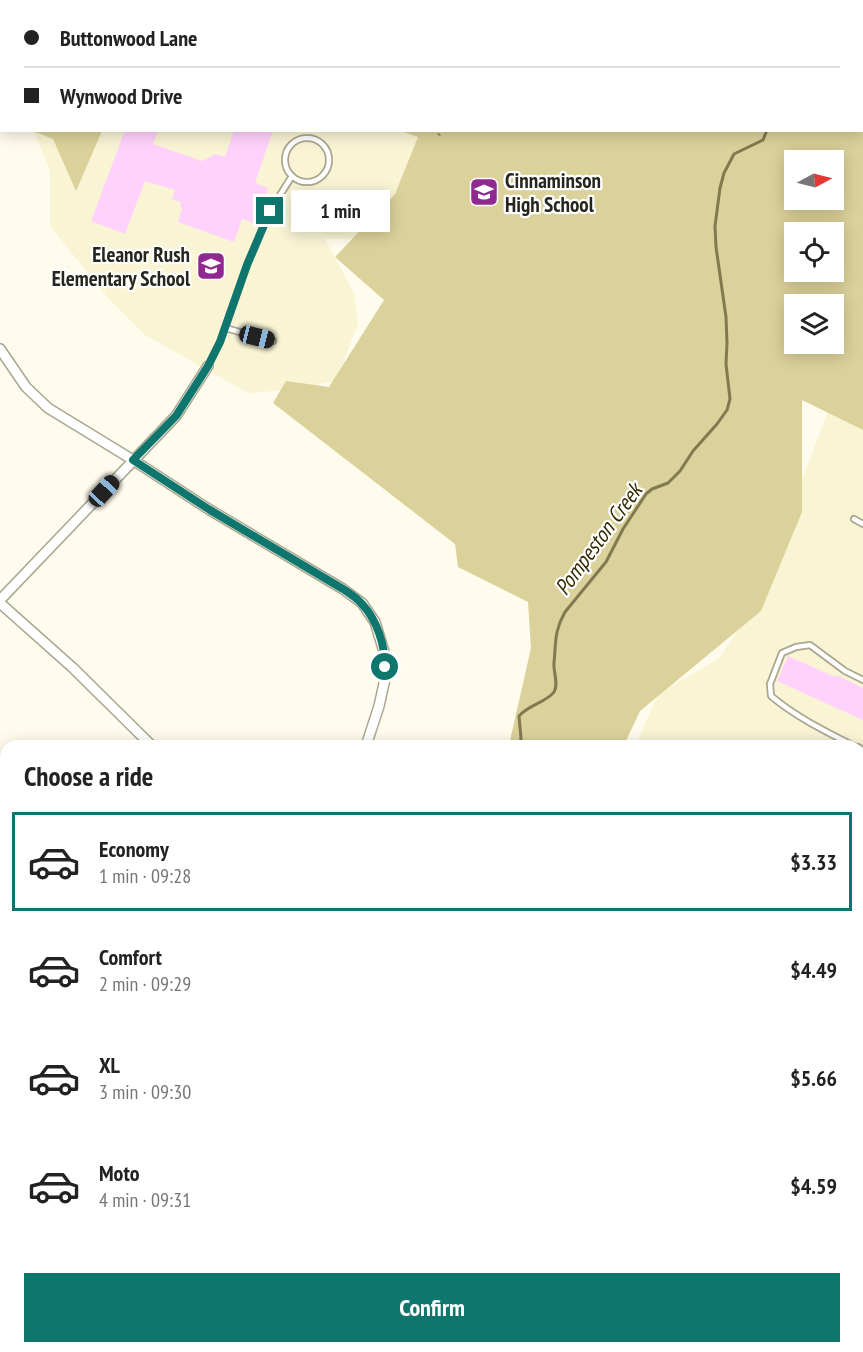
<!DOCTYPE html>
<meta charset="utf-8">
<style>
:root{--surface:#fff;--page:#f2f2f2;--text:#222;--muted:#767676;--line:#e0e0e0;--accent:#0f766e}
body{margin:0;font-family:"PT Sans Narrow",sans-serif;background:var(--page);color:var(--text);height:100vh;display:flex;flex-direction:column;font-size:22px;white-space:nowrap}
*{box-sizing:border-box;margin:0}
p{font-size:20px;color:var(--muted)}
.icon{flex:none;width:33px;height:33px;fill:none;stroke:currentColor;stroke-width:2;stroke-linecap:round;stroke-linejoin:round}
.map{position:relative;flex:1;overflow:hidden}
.panel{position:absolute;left:0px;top:740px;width:864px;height:614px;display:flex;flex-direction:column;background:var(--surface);border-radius:18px 18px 0 0;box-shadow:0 3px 15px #0003}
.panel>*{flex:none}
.top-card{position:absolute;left:0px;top:0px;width:864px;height:132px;box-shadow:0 3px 15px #0003;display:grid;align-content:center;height:132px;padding:0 24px;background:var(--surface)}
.needle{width:39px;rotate:83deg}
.buttons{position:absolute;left:784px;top:150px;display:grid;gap:12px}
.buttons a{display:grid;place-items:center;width:60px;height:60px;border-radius:0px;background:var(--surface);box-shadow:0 3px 15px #0003;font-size:30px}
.end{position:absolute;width:27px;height:27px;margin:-14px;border:8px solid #0f766e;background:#fff;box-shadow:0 0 0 3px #fff}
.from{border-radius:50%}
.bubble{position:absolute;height:42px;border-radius:0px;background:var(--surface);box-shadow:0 3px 15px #0003;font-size:20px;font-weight:700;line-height:42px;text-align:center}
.car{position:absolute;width:18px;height:36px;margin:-18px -9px;border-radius:8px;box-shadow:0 0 4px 2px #0007;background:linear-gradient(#222 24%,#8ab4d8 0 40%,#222 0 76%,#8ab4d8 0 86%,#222 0)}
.top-card b{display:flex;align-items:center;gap:21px;height:57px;font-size:22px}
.top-card b+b{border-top:2px solid var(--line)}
.top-card i{width:15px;height:15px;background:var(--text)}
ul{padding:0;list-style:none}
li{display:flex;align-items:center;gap:18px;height:99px;margin:0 12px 9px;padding:0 12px;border:3px solid transparent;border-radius:0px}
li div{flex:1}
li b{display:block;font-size:22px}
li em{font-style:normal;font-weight:700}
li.active{border-color:var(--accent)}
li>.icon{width:54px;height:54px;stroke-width:1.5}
h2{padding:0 24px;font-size:27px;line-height:72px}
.primary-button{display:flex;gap:12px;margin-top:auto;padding:12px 24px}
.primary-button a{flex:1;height:69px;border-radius:0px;background:var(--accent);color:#fff;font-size:24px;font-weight:700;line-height:69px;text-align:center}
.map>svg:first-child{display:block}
.built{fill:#f9f4d4}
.green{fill:#dbd19a;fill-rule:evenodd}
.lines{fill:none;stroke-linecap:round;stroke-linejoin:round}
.stream{stroke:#817950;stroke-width:3}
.building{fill:#ffd2fd}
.service-casing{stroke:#aaa68f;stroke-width:8}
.minor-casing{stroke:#aaa68f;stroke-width:12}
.path{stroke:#8e8c80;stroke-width:2;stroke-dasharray:3 4.5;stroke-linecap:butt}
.service{stroke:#fff;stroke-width:4.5}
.minor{stroke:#fff;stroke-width:9}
.route{stroke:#0f766e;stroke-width:8}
.labels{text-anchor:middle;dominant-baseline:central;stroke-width:4.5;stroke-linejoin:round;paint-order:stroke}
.poi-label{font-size:21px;font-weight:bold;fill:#27261d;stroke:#fff;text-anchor:start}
.water-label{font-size:22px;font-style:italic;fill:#342c00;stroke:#fff}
</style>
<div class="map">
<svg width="863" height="1352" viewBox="0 0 863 1352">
<rect width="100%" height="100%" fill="#fffced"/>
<g class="built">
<polygon points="34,131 605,131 492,247 386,201 382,213 361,239 325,239 354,293 358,324 336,381 290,390 248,393 145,335 107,297 50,226 50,171"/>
<polygon points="863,329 863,1352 447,1352 449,1347 858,1347 858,746 636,745 658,694 718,659 752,611 832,401"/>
</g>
<g class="green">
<path d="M0,0h863v430l-61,-30v112l-41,99 -121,100 -16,34h-115l22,-97 -3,-46 -70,-35 -3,-23 -182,-141 13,-22 43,6 55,-87 -49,-43 60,-63 23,-57 -17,-6 461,-1v-128h-860l-1,116 -1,-1zM795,160h39v40h-39zM795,232h39v40h-39zM834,304v40h-39v-40z"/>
<polygon points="33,131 102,131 76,191 53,139"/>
<polygon points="254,1347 449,1347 447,1352 251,1352"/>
</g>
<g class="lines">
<g class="stream">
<polyline points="791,0 791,2"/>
<path d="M520,746l1,-8 -2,-22c9,-11 28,-14 35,-24 5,-8 -1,-20 0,-29 2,-20 0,-32 11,-51l41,-50 17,-33 23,-35 6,-5 16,-6 12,-12 13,-20 24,-27 10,-14 3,-11 -4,-35 1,-21 -1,-26 -10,-70 -1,-21 5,-38 4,-15 10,-19 29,-14 4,-10"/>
<polyline points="337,1352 339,1347"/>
</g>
</g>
<g class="building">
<polygon points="125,130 158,130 153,144 202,161 216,154 225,157 234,130 273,130 255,183 268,188 256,224 242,219 234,242 178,222 182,208 180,206 181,202 172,199 175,190 145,181 125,234 91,221"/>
<polygon points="788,656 835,677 836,675 863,688 863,720 777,681"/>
</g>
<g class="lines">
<g class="service-casing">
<g id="service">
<circle cx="307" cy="160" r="22"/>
<polyline points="225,328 273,341"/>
<polyline points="208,366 220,342 247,265 270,211 292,176"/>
<polyline points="854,519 863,524"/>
<path d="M854,746c-29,-15 -58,-29 -83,-50l-1,-12 12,-31 14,-6 14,-2 35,26 18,9"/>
<polyline points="858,747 863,750"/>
<polyline points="858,787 863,789"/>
<polyline points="858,968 863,971"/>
<polyline points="858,1020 863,1023"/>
<polyline points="858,1185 863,1188"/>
<polyline points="858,1241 863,1233"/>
<polyline points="566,1347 575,1352"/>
<polyline points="735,1347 744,1352"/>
<polyline points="809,1352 811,1347"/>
</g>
</g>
<g class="minor-casing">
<g id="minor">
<polyline points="0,349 26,387 48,408 133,460 210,510 343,589 362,603 375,622 385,655 385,679 379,706 366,746"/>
<polyline points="0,600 176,416 208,366"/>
<polyline points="0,603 73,668 152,746"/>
<polyline points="858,891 863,882"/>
<polyline points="0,913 6,919"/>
<polyline points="858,1125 863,1127"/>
<polyline points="0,1194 6,1196"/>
<polyline points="163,1352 164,1347"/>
<polyline points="621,1352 624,1347"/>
</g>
</g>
<g class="path">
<polyline points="478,2 478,0"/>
<polyline points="497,2 497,0"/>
<polyline points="431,130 440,135 442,130"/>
</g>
<use href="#service" class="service"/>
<use href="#minor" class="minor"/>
</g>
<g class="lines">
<path class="route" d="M270,211l-23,54 -27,77 -12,24 -32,50 -43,44 77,50 133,79c6,4 14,9 19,15 15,16 23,41 23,63"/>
</g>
<defs>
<g id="school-square" transform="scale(1.5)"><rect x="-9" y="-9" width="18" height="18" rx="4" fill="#8f298f" stroke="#fff"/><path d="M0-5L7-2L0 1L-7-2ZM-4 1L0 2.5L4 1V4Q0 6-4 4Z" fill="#fff"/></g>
</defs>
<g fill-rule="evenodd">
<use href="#school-square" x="484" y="192"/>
<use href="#school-square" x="211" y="266"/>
</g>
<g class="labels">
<g class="poi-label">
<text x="505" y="180">Cinnaminson<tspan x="505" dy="24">High School</tspan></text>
<text x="190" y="254" text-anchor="end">Eleanor Rush<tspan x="190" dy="24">Elementary School</tspan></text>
</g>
<g class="water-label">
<text transform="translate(598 539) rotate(-54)">Pompeston Creek</text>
</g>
</g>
</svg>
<div class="buttons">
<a><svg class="needle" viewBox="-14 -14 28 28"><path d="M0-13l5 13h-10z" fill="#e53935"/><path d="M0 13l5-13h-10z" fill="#767676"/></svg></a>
<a><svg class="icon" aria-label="locate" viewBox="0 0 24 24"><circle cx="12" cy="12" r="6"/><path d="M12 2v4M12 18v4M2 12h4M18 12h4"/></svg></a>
<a><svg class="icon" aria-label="layers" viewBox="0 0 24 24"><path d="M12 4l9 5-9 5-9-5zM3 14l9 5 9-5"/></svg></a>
</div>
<i class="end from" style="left:385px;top:667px"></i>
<i class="end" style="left:270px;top:211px"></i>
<div class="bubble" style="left:291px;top:190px;width:99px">1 min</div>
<i class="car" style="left:257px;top:337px;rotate:104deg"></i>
<i class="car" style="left:104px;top:491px;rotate:43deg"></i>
<div class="top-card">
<b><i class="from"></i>Buttonwood Lane</b>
<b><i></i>Wynwood Drive</b>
</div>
<section class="panel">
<h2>Choose a ride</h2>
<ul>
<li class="active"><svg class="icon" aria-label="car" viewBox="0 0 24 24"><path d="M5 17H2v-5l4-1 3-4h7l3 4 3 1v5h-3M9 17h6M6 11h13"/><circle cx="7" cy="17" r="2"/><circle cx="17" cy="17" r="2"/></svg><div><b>Economy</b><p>1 min · 09:28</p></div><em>$3.33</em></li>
<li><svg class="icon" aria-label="car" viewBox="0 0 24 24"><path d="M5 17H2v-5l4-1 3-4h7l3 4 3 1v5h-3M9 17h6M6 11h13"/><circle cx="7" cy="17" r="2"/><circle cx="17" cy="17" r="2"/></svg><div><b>Comfort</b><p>2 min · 09:29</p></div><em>$4.49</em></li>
<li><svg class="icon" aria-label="car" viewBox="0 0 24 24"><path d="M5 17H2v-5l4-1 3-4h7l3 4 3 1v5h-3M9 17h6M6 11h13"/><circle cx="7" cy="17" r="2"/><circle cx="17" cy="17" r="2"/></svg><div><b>XL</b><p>3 min · 09:30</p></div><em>$5.66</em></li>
<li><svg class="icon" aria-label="car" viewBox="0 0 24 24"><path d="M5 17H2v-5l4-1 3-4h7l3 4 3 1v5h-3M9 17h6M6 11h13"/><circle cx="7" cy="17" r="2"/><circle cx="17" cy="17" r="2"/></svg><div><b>Moto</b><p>4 min · 09:31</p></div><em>$4.59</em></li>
</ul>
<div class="primary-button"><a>Confirm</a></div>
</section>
</div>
